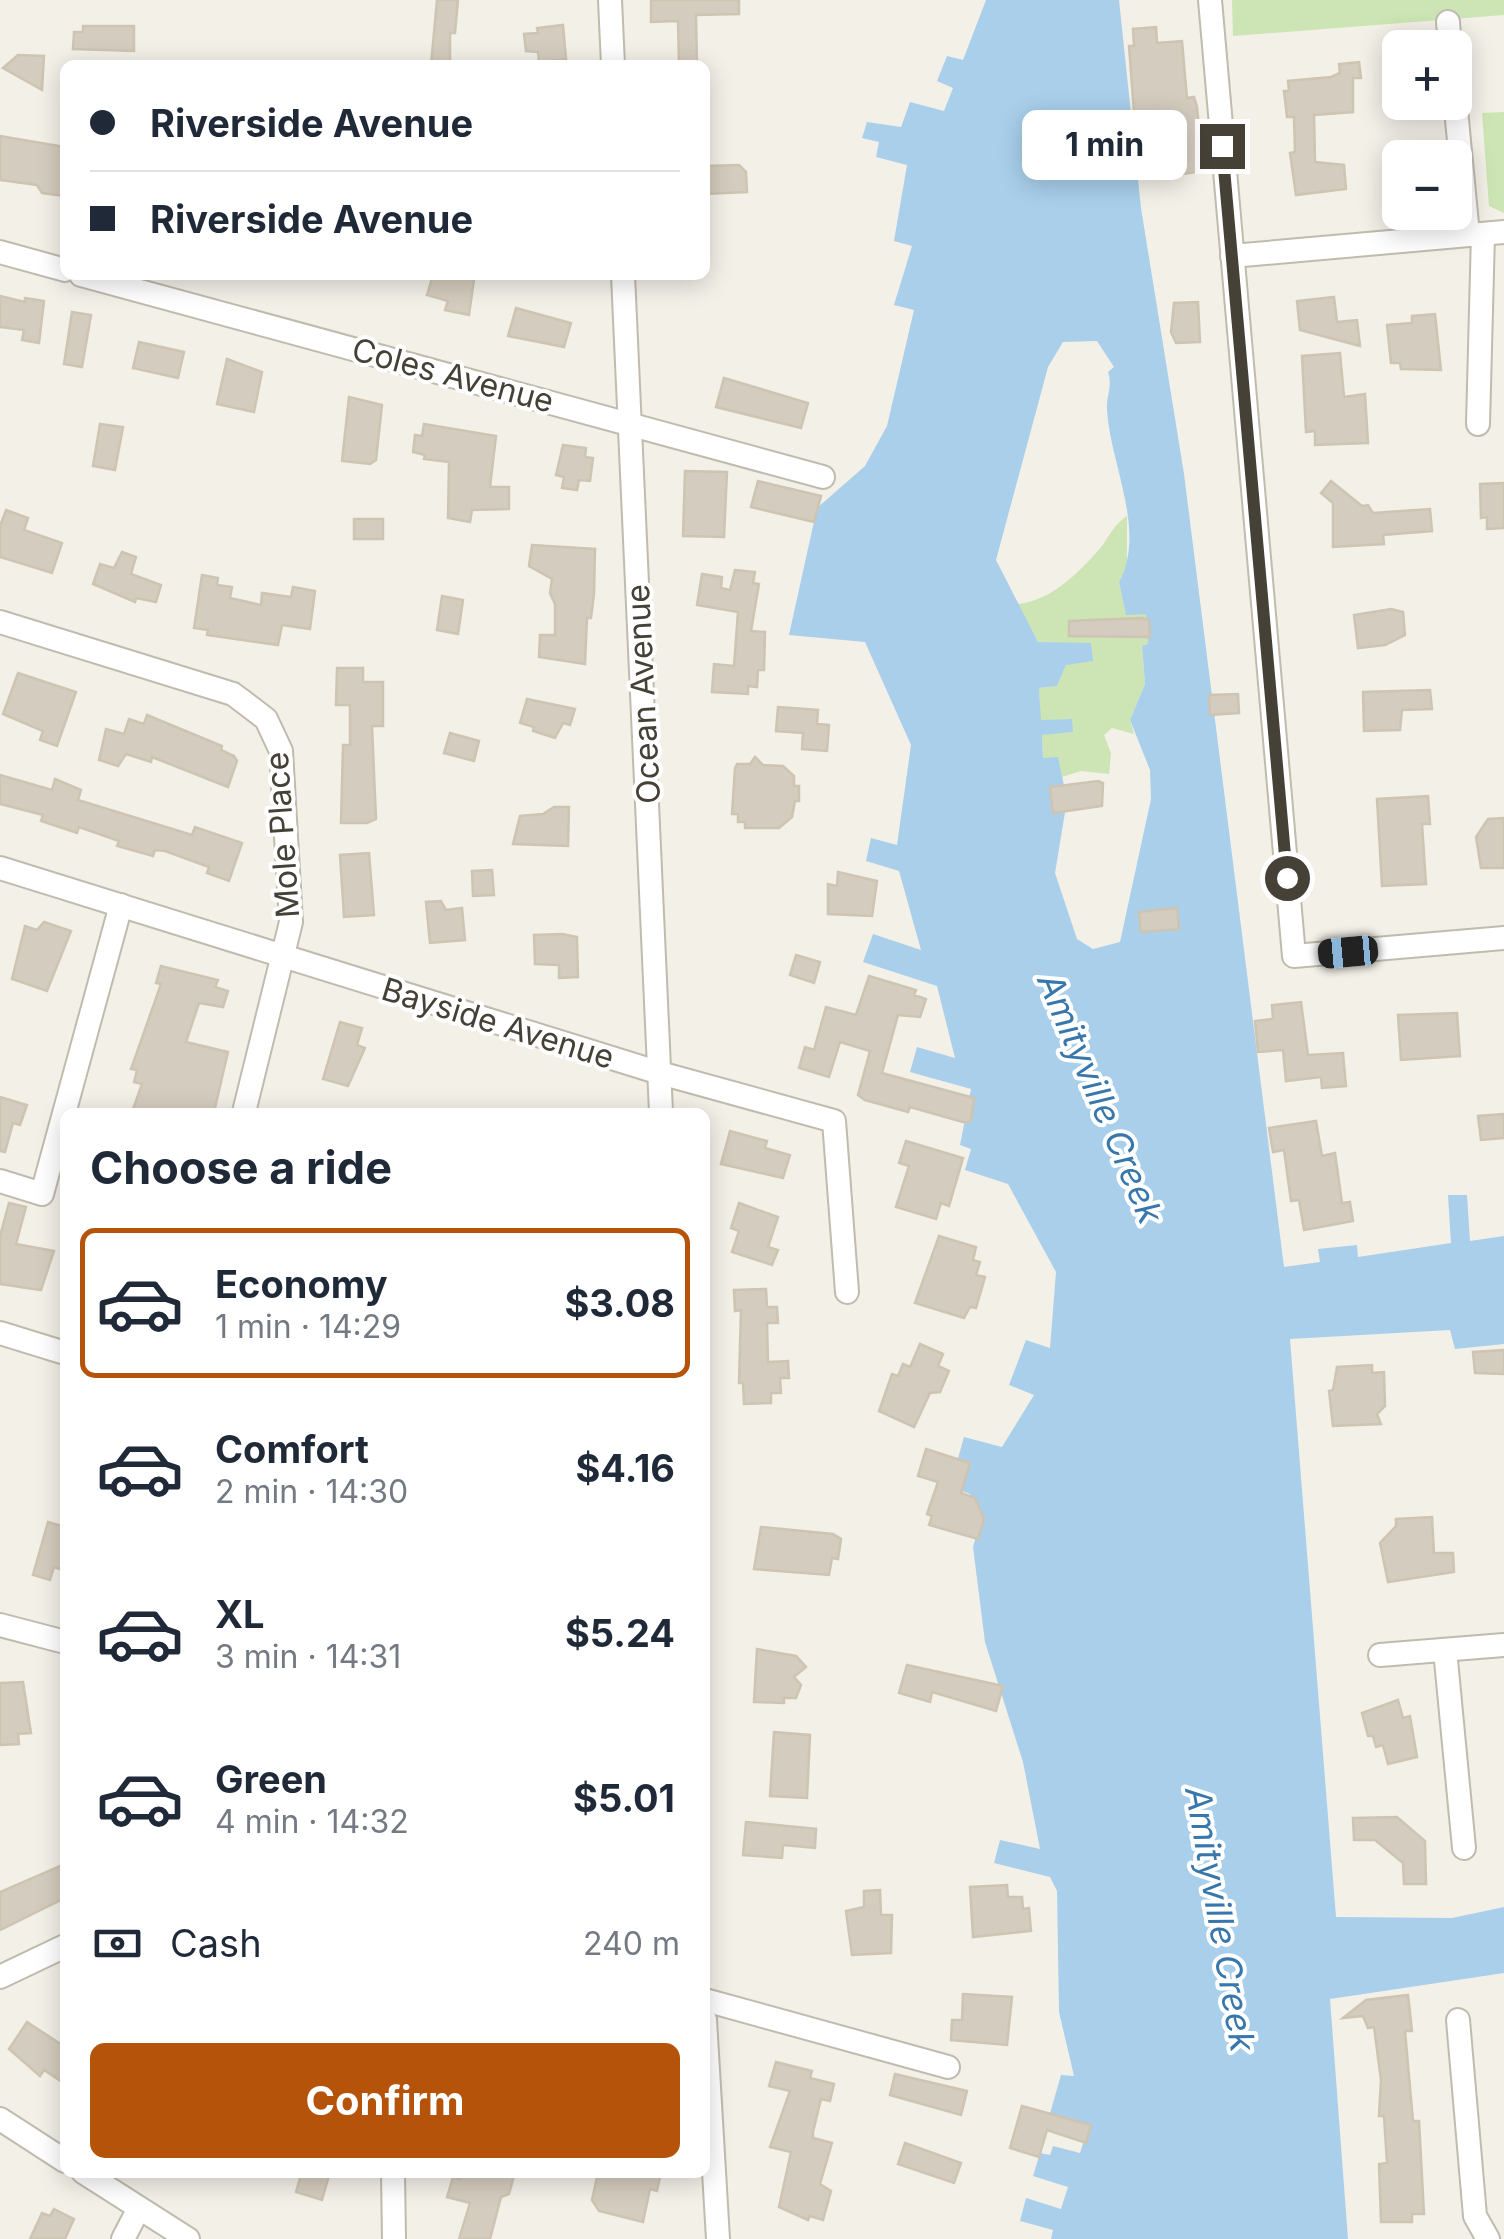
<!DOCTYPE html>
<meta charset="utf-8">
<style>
:root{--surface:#fff;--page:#f2f2f3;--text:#1f2937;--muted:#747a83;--line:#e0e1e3;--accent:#b45309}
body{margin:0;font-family:Inter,sans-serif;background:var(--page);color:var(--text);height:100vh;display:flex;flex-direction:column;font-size:38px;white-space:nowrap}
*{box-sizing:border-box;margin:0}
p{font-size:32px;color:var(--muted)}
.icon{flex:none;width:55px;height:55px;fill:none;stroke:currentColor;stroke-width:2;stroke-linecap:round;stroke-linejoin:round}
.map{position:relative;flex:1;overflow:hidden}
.sheet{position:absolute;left:60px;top:1108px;width:650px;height:1070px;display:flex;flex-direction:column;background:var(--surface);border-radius:15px;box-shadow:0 5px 25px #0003}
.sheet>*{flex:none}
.top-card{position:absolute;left:60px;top:60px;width:650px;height:220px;border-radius:15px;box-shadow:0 5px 25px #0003;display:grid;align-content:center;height:220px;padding:0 30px;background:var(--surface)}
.controls{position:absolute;left:1382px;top:30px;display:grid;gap:20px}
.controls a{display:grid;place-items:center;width:90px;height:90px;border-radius:15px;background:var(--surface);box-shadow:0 5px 25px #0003;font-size:50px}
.end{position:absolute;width:45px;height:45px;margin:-22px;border:12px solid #464137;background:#fff;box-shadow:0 0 0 5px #fff}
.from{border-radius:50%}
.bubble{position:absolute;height:70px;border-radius:15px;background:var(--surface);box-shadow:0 5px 25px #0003;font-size:32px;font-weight:700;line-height:70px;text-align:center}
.car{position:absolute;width:30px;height:60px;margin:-30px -15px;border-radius:12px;box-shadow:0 0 8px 2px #0007;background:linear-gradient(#222 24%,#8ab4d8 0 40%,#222 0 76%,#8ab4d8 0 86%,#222 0)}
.top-card b{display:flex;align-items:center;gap:35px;height:95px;font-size:38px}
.top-card b+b{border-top:2px solid var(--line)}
.top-card i{width:25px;height:25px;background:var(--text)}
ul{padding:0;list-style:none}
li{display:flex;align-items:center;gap:30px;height:150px;margin:0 20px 15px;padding:0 10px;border:5px solid transparent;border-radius:15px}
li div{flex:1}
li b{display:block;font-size:38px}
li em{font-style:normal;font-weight:700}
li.selected{border-color:var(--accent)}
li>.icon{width:90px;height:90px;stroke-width:1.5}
h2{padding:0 30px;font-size:45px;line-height:120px}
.pay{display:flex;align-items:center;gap:25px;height:110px;padding:0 30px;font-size:38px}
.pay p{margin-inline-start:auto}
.button{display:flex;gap:20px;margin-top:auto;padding:20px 30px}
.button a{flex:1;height:115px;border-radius:15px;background:var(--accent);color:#fff;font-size:40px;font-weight:700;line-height:115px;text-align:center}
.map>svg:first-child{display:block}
.green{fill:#cde4b4}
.water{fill:#a9cfeb;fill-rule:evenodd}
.building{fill:#d4ccbe;stroke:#cec4b2;stroke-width:2.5}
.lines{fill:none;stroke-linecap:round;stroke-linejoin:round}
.minor-casing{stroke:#c1bbae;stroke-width:26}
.minor{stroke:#fff;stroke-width:22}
.route{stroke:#464137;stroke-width:12}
.labels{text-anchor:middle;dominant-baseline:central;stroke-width:8;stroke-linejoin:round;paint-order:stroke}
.street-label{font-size:32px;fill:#464137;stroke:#fff}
.water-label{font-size:35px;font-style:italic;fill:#3877ab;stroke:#fff}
</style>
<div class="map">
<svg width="1504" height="2239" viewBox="0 0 1504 2239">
<rect width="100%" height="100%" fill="#f3f0e8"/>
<g class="green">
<polygon points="1232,0 1504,0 1504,15 1233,36"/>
<polygon points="1504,112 1504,213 1489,206 1482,113"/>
<path d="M1127,516v49l-8,17 7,32 20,-1 2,32 -6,1 3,38 -15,36 4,14 -22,-6 -8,7 7,18 -2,21 -28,-3 -19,6 -4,-19h-15l-1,-24 30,-2 -1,-13 -31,2 -1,-33 18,-2 9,-21 25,-21 -53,-2 -20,-38c32,-3 58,-29 79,-52 12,-13 14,-25 30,-36z"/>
</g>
<path class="water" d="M986,0h133l22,208 43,266 100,793 36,-5 -2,-13 39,-4 1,12 93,-14 -3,-48h19l3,46 34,-5v108l-49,5 -5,-19 -160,9 46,578 116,1 52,-11v66l-174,26 18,240h-297l2,-9 -33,-9 6,-23 35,11 7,-22 -35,-11 7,-23 10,2 3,-9 27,7 8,-25 -39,-11 12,-42 13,1 -15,-64 -2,-121 -7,-14 -56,-14 6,-23 40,9 -17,-87 -38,-120 -12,-95 6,-20 -9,-33 -11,-4 -2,-28 7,-25 38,10 32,-52 -25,-10 17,-45 24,8 6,-76 -48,-88 -43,-14 6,-21 -11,-4 11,-56 -61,-17 7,-25 38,11 -18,-72 -74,-24 10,-28 48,16 -22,-79 -33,-10 5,-23 26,7 14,-100 -46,-103 -76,-7 28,-127 48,-42 22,-40 27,-116 -20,-5 18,-59 -18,-5 13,-76 -31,-8 3,-15 -17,-4 5,-16 34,5 9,-25 34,9 9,-23 -16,-7 10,-25 16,4zM1097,341l17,26 -6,5c5,14 -2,24 -1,38 3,54 40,121 12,172l7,33 20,-1 2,30 -6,2 3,38 -15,36 20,50 1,29 -31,143 -27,7 -16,-10 -22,-66 12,-73 -9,-43 -15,1 -1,-23 31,-3 -1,-13 -31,1 -2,-32 18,-2 9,-21 27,-4 -2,-18 -53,-1 -42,-82 52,-193 15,-25z"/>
<g class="building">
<polygon points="437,0 458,0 455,33 450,33 450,65 431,65"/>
<polygon points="651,0 739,0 739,14 696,15 697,65 679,65 678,21 651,22"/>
<polygon points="563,25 566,59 539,62 538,52 526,51 524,34 538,33 537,28"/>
<polygon points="83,26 134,26 134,51 73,49 74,32 83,32"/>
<polygon points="1156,27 1157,43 1182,41 1187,98 1194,97 1197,107 1203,171 1155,178 1154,164 1138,165 1129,46 1134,46 1133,29"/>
<polygon points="18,55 44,56 42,90 3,68"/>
<polygon points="1359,62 1361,78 1353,78 1353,112 1314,115 1315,162 1344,165 1346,189 1296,195 1290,153 1295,152 1294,117 1287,117 1284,91 1289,91 1288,81 1331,77 1340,73 1339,64"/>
<polygon points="0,136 65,147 65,196 42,193 37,185 0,180"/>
<polygon points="739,165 746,172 747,192 705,194 705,166"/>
<polygon points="433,275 474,279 469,315 445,310 448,301 427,295"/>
<polygon points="0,296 25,302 25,298 44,301 39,343 22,340 24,330 0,327"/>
<polygon points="1334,297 1337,322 1357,320 1360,346 1300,330 1297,301"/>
<polygon points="1198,302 1200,342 1176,343 1171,332 1174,303"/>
<polygon points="516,308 571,323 564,347 508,336"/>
<polygon points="72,312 91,315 82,367 64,364"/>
<polygon points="1435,314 1441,370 1401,369 1400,363 1391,363 1387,325 1412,323 1412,316"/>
<polygon points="139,342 184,352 178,378 133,368"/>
<polygon points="1340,353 1344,397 1365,394 1368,443 1315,445 1315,431 1306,432 1302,356"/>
<polygon points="227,359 262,372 254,412 217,404"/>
<polygon points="724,378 808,403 801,428 716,407"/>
<polygon points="349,397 382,405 376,460 370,464 342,461"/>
<polygon points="100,424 123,427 115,470 93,466"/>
<polygon points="424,424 496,436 490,487 509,487 509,509 472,510 470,522 448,518 449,462 424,459 425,455 413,452 415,435 422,436"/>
<polygon points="563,445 586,448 585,457 593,458 590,481 579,480 577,490 562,488 564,477 556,475"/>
<polygon points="685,471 727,472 724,537 683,536"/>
<polygon points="758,481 821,496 814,522 751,507"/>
<polygon points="1331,481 1362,506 1368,505 1373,513 1430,509 1432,531 1383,535 1384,544 1333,547 1333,503 1321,493"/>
<polygon points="1504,483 1504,528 1487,529 1487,517 1481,518 1480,484"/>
<polygon points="6,510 28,518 24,530 62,543 52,573 0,557 0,526"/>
<rect x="354" y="519" width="29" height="20"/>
<polygon points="532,545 595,549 594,594 591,618 587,618 585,664 539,657 540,635 555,635 555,604 550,593 552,579 529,566"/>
<polygon points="122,552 136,557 131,574 161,585 156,602 136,598 135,602 93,584 100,564 114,568"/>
<polygon points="735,570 755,572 753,583 759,584 751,631 765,632 764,670 758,670 757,687 748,686 748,694 712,692 714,664 734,666 738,612 697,605 702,574 722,577 721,588 730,590"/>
<polygon points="202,575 218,578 217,585 232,587 230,598 261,605 262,593 291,597 293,587 315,591 310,629 282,625 278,645 207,635 208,630 194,628"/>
<polygon points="442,596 463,600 458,634 437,630"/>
<polygon points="1391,609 1403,612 1405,635 1385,645 1358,648 1354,615"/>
<polygon points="1141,618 1149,620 1150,637 1069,636 1069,621"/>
<polygon points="337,668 363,668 363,682 383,682 383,726 372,726 376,819 367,823 341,823 343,745 350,745 350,705 336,705"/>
<polygon points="18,673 76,692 57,746 40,740 43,731 3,714"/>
<polygon points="1430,690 1432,709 1402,710 1400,730 1364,731 1363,692"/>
<polygon points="1238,694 1239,713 1210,715 1209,695"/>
<polygon points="527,699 575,709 570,725 563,723 555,738 533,731 534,727 520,723"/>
<polygon points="778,707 818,710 817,724 829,725 827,751 802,749 803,733 776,731"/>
<polygon points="147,715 222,746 221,750 234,756 237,761 228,787 152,757 151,762 126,754 118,766 99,760 106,729 124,734 129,719 144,724"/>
<polygon points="450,733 479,741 474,761 444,753"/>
<polygon points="755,757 763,765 783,766 794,776 794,786 799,786 799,801 795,801 792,817 779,828 745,828 745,822 738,822 738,814 732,814 735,768 737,764 750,764"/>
<polygon points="0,775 52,790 55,779 81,790 78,800 192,835 195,827 242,843 229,881 207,873 209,867 165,851 155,850 153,856 117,846 119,841 79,827 77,833 41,821 43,815 0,804"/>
<polygon points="1098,781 1103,783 1102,806 1053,813 1050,787"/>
<polygon points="1428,796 1430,824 1422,824 1426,884 1382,886 1377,799"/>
<polygon points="554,807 569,807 568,846 513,844 520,816 543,814"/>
<polygon points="1504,818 1504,868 1481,868 1476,837 1488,819"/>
<polygon points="369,853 374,915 344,917 340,855"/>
<polygon points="492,870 494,895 473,896 472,871"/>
<polygon points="838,872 877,881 872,916 828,914 828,884 837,886"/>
<polygon points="441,901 446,910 462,908 465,940 430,943 426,902"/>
<polygon points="1177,908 1179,929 1141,932 1139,912"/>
<polygon points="44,922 71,931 47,991 12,979 25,926 37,930"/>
<polygon points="562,934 577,937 578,977 559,978 559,965 535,964 534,935"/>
<polygon points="796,955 820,962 814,983 790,975"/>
<polygon points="161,966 218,980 215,987 228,991 223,1007 199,1003 186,1042 228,1052 214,1112 132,1112 142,1084 134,1082 137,1070 131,1069 161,984 156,983"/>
<polygon points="869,976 916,990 914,995 926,999 920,1017 898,1015 882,1073 974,1098 971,1120 966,1123 910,1107 908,1112 865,1100 858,1095 870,1051 840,1042 829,1077 799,1068 805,1047 814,1050 826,1007 856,1015"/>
<polygon points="1301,1002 1308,1055 1343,1053 1346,1086 1322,1088 1321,1077 1286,1081 1283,1050 1258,1052 1255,1021 1273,1019 1272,1005"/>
<polygon points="1457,1013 1460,1056 1401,1060 1398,1015"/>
<polygon points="340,1022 362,1028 357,1045 365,1048 348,1086 323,1079"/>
<polygon points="0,1097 27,1105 20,1125 13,1123 5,1152 0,1151"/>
<polygon points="1504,1114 1504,1138 1481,1140 1478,1116"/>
<polygon points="1316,1121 1322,1156 1335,1153 1342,1203 1350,1202 1353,1221 1304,1230 1299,1200 1291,1201 1284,1150 1273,1152 1269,1128"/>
<polygon points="730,1131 767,1141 765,1148 790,1155 783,1178 721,1164"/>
<polygon points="906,1141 963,1158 949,1206 941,1203 936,1219 896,1207 909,1166 899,1163"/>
<polygon points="9,1203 26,1207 16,1244 54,1251 41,1290 0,1284 0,1236"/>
<polygon points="739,1203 778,1217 768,1247 778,1250 772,1265 732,1252 739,1231 731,1228"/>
<polygon points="939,1236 976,1247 973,1260 980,1262 976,1275 985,1277 976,1308 970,1307 964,1318 915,1303"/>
<polygon points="766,1289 767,1307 777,1307 778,1323 767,1323 768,1362 788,1361 789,1378 780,1378 781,1393 771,1393 771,1403 744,1404 743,1383 739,1383 741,1310 735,1311 734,1290"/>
<polygon points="920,1344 943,1354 938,1366 949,1371 940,1392 930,1393 914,1427 879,1411 892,1374 898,1376 903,1364 910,1367"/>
<polygon points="1504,1350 1504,1374 1475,1373 1473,1352"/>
<polygon points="1372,1365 1372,1373 1384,1372 1385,1406 1377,1414 1381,1424 1333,1426 1329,1391 1333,1390 1337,1367"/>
<polygon points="926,1449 970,1463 961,1493 975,1498 984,1519 978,1539 929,1525 932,1516 927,1514 938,1482 918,1476"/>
<polygon points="1432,1517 1434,1553 1453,1553 1454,1572 1388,1582 1380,1543 1396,1526 1396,1519"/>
<polygon points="48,1522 65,1527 65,1571 54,1567 50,1580 33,1575"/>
<polygon points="761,1527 833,1534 841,1539 838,1559 832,1558 829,1575 754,1569"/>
<polygon points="757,1649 796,1656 806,1667 794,1677 801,1685 796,1698 784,1698 784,1703 754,1702"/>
<polygon points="907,1665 1003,1686 996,1711 932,1692 930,1702 899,1693"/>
<polygon points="23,1682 31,1733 18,1734 19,1744 0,1745 0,1683"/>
<polygon points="1398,1700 1403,1718 1410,1716 1417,1757 1388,1764 1383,1745 1376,1747 1373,1736 1368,1736 1362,1713"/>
<polygon points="774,1732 810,1735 807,1798 770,1796"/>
<polygon points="1397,1817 1425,1841 1426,1884 1404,1884 1403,1863 1375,1840 1354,1840 1353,1818"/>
<polygon points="746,1822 816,1829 815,1848 783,1845 782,1858 743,1855"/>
<polygon points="65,1864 65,1898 0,1930 0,1892"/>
<polygon points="1007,1885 1008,1897 1022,1897 1023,1909 1029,1908 1031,1931 973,1937 970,1887"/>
<polygon points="880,1890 881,1915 892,1915 891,1953 852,1955 846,1911 864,1907 864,1891"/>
<polygon points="963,1994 1012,1997 1007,2045 951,2040 952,2020 962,2020"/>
<polygon points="1408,1995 1412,2031 1405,2031 1413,2121 1419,2121 1424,2214 1412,2214 1412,2222 1381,2222 1379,2164 1387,2163 1384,2116 1379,2116 1381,2080 1374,2027 1368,2028 1363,2016 1343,2018 1366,2000"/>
<polygon points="27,2022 65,2047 65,2084 44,2070 40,2076 9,2049"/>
<polygon points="776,2062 812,2071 810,2078 834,2084 830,2101 821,2099 813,2132 813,2138 832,2143 820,2184 831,2191 823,2220 810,2216 808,2220 779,2207 791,2152 770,2147 790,2091 769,2086"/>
<polygon points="895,2074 967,2091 961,2115 890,2095"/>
<polygon points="1022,2106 1091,2125 1086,2143 1047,2130 1039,2157 1010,2148"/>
<polygon points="905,2143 961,2163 954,2183 898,2164"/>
<polygon points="302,2172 330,2172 322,2200 296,2192"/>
<polygon points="461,2172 515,2172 509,2194 501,2197 490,2239 459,2239 470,2203 447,2197 453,2177 460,2179"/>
<polygon points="606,2172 661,2172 657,2191 650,2189 643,2222 599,2211 592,2200 597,2177"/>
<polygon points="54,2209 74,2219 65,2239 30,2239 42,2213 50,2216"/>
</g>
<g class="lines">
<g class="minor-casing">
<g id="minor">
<polyline points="610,0 613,65"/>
<polyline points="1210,0 1294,956 1504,938"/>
<polyline points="1448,22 1450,48"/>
<polyline points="1455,99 1468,235"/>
<polyline points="0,252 65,270"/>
<polyline points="1232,256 1504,232"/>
<polyline points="81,275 823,477"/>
<polyline points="623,275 661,1112"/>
<polyline points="1478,424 1483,234"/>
<polyline points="0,622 233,694 266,719 281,751 291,922 244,1112"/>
<polyline points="0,868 660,1073 834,1121 847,1292"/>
<polyline points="0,1181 42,1194 121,905"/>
<polyline points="0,1333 65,1353"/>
<polyline points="0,1625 65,1642"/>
<polyline points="1445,1650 1464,1848"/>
<polyline points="1380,1655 1504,1645"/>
<polyline points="0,1977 65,1946"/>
<polyline points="705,2000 948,2067"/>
<polyline points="705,2020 718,2239"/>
<polyline points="1458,2020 1475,2216 1488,2239"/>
<polyline points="0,2119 65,2161"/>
<polyline points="83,2172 188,2239"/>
<polyline points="393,2172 394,2239"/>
<polyline points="123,2239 139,2208"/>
</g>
</g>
<use href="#minor" class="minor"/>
</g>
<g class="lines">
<polyline class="route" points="1222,146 1287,878"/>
</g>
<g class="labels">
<g class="street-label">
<text transform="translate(453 375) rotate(15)">Coles Avenue</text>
<text transform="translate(643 694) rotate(-93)">Ocean Avenue</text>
<text transform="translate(282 835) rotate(-94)">Mole Place</text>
<text transform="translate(498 1023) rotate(17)">Bayside Avenue</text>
</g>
<g class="water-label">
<text transform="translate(1101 1098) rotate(67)">Amityville Creek</text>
<text transform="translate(1221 1919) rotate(80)">Amityville Creek</text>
</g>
</g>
</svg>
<div class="controls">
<a>+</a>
<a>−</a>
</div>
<i class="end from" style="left:1287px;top:878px"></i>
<i class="end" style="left:1222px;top:146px"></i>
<div class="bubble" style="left:1022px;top:110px;width:165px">1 min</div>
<i class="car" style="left:1348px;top:952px;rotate:265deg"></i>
<div class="top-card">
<b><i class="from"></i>Riverside Avenue</b>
<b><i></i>Riverside Avenue</b>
</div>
<section class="sheet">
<h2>Choose a ride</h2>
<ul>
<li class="selected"><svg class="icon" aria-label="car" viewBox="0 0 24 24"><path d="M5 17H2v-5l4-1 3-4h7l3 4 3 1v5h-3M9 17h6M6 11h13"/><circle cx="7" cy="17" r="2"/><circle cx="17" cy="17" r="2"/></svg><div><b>Economy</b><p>1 min · 14:29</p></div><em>$3.08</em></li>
<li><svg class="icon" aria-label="car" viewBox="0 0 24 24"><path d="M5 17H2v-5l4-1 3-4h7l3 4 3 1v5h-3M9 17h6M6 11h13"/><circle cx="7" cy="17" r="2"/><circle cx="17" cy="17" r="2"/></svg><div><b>Comfort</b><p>2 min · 14:30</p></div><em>$4.16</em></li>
<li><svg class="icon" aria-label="car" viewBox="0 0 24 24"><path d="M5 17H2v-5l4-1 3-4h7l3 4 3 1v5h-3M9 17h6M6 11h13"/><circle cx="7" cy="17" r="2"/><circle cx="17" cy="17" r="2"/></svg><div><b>XL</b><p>3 min · 14:31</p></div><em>$5.24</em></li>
<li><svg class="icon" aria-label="car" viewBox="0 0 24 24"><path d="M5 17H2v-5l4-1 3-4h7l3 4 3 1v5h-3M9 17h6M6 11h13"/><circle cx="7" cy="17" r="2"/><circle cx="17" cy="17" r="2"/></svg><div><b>Green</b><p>4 min · 14:32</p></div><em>$5.01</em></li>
</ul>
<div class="pay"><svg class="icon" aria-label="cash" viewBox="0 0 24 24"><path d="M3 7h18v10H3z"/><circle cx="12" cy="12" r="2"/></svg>Cash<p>240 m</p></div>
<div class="button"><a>Confirm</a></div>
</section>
</div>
